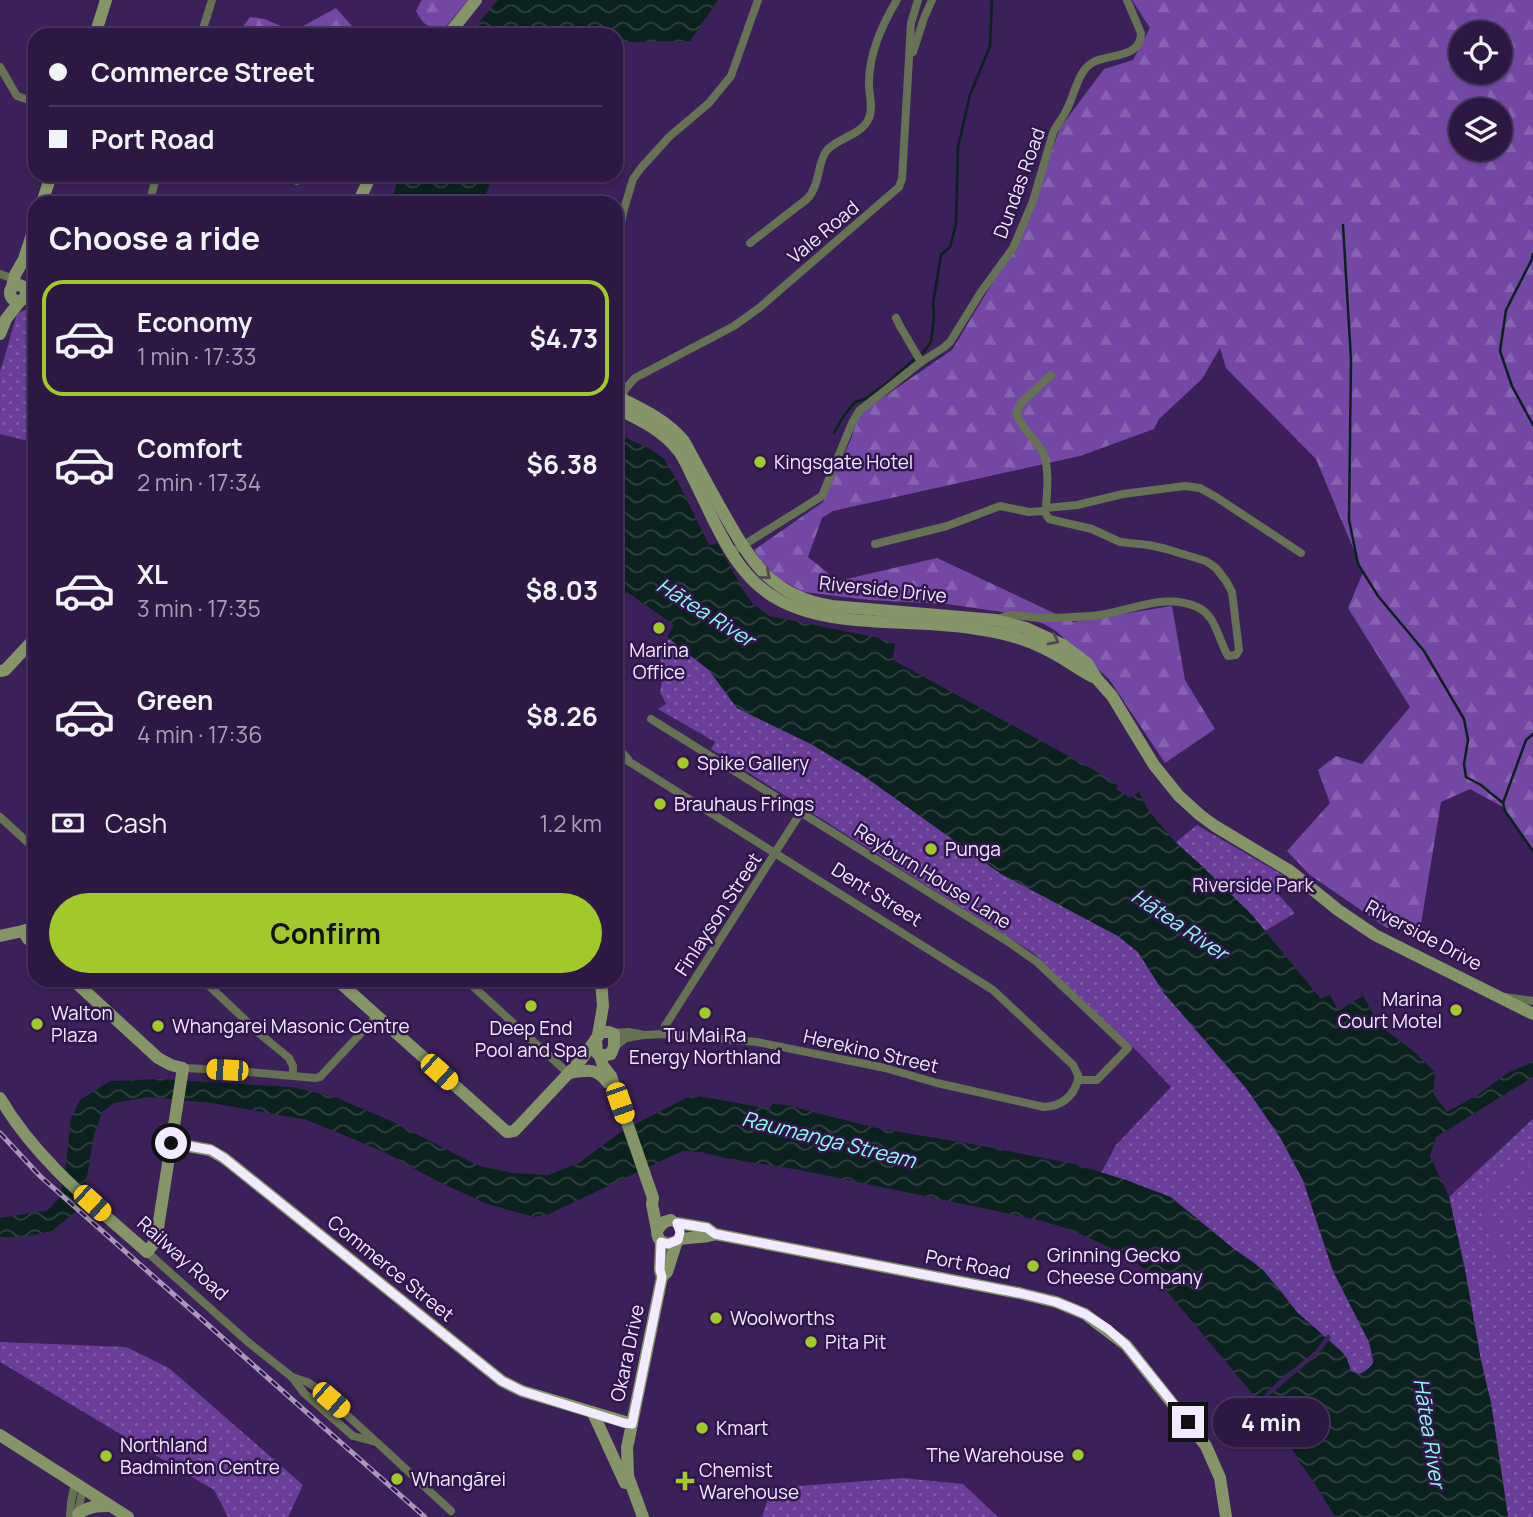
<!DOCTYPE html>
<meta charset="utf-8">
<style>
:root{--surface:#2d1843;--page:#35214a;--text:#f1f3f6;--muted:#a7a0b2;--line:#48375c;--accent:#a1c92a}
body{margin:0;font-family:Manrope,sans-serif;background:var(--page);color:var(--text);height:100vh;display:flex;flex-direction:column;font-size:26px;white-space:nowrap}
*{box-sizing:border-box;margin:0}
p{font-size:23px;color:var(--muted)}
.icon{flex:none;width:38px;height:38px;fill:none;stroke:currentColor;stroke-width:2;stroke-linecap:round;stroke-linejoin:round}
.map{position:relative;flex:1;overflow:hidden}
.drawer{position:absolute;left:28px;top:196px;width:595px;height:791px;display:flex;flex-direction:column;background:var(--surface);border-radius:21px;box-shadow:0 2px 5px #0004,0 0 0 2px var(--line)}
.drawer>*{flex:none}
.top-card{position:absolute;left:28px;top:28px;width:595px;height:154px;border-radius:21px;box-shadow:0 2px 5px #0004,0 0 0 2px var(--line);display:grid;align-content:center;height:154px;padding:0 21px;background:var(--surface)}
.buttons{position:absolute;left:1449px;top:21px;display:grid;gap:14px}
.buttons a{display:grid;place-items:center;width:63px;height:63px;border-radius:50%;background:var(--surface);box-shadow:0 2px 5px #0004,0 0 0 2px var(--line);font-size:35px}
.end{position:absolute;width:32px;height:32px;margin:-16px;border:9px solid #f2eaff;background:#111;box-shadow:0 0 0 4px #111}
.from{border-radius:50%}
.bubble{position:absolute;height:49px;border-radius:24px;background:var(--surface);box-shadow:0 2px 5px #0004,0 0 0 2px var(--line);font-size:23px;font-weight:700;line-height:49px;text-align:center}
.car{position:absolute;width:21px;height:42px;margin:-21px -10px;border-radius:9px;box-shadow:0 0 5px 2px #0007;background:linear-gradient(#f5c518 24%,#345 0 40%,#f5c518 0 76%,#345 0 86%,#f5c518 0)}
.top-card b{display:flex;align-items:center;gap:24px;height:66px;font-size:26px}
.top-card b+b{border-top:2px solid var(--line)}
.top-card i{width:18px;height:18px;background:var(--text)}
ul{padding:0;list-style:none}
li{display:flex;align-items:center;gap:21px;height:116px;margin:0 14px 10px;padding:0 7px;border:4px solid transparent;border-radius:21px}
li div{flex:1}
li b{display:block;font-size:26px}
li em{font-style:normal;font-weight:700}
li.selected{border-color:var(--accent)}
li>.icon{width:63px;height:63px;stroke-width:1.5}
h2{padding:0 21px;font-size:32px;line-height:84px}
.pay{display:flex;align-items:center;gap:18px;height:77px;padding:0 21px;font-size:26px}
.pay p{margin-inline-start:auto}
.cta{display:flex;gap:14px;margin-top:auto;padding:14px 21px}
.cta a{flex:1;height:80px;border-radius:42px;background:var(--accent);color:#111;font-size:28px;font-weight:700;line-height:80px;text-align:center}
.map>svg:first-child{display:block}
.grass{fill:url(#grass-dots)}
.forest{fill:url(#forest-firs);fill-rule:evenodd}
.garden{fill:#6a3d99}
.water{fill:url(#water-waves)}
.pier{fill:#3c2059}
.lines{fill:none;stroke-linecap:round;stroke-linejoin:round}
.stream{stroke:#0b211e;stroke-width:2.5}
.street{stroke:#677154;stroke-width:8}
.secondary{stroke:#859567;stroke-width:12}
.rail-casing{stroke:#a998bc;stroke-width:5}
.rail{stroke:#31154d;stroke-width:2.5;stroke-dasharray:8;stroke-linecap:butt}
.oneway{stroke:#534857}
.route{stroke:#f2eaff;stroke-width:9}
.poi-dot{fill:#a1c92a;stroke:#31154d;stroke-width:2.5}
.labels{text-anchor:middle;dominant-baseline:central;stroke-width:5;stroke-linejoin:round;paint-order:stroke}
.street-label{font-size:19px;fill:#f2eaff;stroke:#31154d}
.poi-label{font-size:19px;fill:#f2eaff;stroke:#31154d;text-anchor:start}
.park-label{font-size:19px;fill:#e6dcf5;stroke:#31154d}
.water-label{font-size:21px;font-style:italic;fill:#8bfaea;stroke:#31154d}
</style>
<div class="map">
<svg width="1533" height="1517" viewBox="0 0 1533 1517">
<defs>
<pattern id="grass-dots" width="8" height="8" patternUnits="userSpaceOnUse" patternTransform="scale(1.75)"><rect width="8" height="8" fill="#6a3d99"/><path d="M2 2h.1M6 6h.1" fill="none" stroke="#8059a8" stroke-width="1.8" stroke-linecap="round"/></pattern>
<pattern id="forest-firs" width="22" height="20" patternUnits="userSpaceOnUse" patternTransform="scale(1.75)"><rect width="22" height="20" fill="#7447a4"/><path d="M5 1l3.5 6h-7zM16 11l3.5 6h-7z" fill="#8862b2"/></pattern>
<pattern id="water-waves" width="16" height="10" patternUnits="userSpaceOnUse" patternTransform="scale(1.75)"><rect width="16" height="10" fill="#0b211e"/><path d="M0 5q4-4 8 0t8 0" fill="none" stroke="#2f4140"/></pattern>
</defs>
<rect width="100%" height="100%" fill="#3c2059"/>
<g class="grass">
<polygon points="35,304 35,429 32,442 0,434 0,372 17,314"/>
<path d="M670,639l39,31 28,38 74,36 53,32 135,96 119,64 20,16 26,41 82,95 34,49 23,43 30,91 36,71 4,21 -5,7 -9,4 -8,-3 -4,-12 -5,-7 -45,-40 -16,-21 -26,-28 -21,-14 -63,-52 -45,-17 -25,-7 15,-28 55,-58 -33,-35 -106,-100 -321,-203 4,-7 -57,-33 8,-5 -6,-12c4,-18 3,-26 -3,-44z"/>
<polygon points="1197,825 1288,878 1276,892 1295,913 1265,931 1252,915 1176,842"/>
<polygon points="1533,1119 1533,1517 1508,1517 1491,1403 1481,1361 1465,1270 1449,1197"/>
<polygon points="0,1342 126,1347 169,1368 303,1485 288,1517 228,1517 214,1490 0,1362"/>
<polygon points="903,1478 963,1484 998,1517 762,1517 772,1488"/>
</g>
<g class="forest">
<path d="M423,0h45l-24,29c-17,-2 -20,-3 -28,-18l5,-10z"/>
<path d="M1132,0h401v850l-30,-43 -33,-18 -29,13 -20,122 -11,3 -23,1 -77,-53 -23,-24 43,-48 -12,-33 18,-14 26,8 48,-57 -62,-99 15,-36 -47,-113 -90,-91 -6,-20 -18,31 -43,40 -5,10 -74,27 -247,55 -11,7 -14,39 30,24 99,-23 136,64 99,-16 13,74 30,49 -50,34 -56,-84 -53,-48 -12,-7 -35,-11 -62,-9 -78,-4 -65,-8 -25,-13 -18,-18 -7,-11 69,-48 28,-63 8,-25 93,-64 71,-118 37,-104 44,-59 29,-9 17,-32zM1461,33h39v39h-39zM1461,110h39v39h-39z"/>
<polygon points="336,8 360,35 243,35 242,28 250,17 264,19 294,31"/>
</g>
<path class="garden" d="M1533,1158v19l-27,43 3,6h5l19,-33v7l-20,33 -4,-1 -4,-4 -2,-10 27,-46 -1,-7 -8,1 -10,8 -18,20 -4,11 22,61 -8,4c-7,-17 -21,-46 -22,-63 -1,-14 13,-27 24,-35 10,-9 14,-13 28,-14z"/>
<g class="water">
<polygon points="498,0 718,0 690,41 621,42 616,44 616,35 468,35"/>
<polygon points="399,175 494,175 482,203 391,203"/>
<polygon points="616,433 652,450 664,459 679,484 709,545 718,544 743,590 753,604 769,616 879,638 895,644 893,660 1094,770 1118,786 1116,789 1130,798 1139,792 1148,810 1175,842 1201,865 1252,915 1321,999 1330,995 1338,1010 1363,996 1380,1026 1413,1051 1435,1072 1433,1093 1447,1112 1476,1096 1509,1072 1533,1062 1533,1077 1436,1137 1430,1156 1449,1197 1465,1270 1481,1361 1491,1403 1508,1517 1335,1517 1315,1484 1301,1464 1281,1428 1160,1283 1136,1262 1111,1248 1069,1229 1039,1220 800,1170 725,1158 702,1152 682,1151 549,1214 534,1217 487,1204 435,1180 382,1151 307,1120 212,1103 149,1097 114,1103 102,1112 94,1135 82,1206 52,1231 22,1237 0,1237 0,1218 48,1210 60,1197 65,1172 71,1119 80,1100 110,1081 159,1079 291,1087 335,1097 391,1121 479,1166 512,1173 548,1175 579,1163 622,1131 690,1096 705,1097 770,1109 772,1104 786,1105 876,1128 972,1144 1074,1164 1126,1180 1170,1197 1234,1249 1263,1270 1297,1312 1342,1352 1347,1359 1351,1371 1359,1374 1363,1373 1372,1365 1374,1360 1369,1342 1333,1271 1303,1180 1280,1137 1246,1088 1164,993 1138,952 1118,936 1001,874 864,776 811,744 737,708 709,670 667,637 674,625 627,592 622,597 616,594"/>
</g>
<polygon class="pier" points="1328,1334 1331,1337 1324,1347 1316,1356 1270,1395 1265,1404 1265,1412 1263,1412 1261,1409 1261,1402 1266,1393 1274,1385 1315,1351"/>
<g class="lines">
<g class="stream">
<polyline points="1343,225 1351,360 1349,520 1358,564 1378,596 1424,651 1464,719 1468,740 1464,764 1466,777 1481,785 1503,803"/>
<polyline points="1533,254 1531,261 1506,310 1500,351 1512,386 1533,425"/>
<polyline points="922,354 931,342 934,317 933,304 941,255 950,247 956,224 958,147 970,95 990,46 992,0"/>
<polyline points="834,433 843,417 855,402 865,399 886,384 915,359"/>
<polyline points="1533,734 1526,740 1503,803 1505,811 1533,851"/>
</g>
<g class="street">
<polyline points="201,35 212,0"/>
<polyline points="913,52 924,18 932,0"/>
<polyline points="0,67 17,96 35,102"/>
<polyline points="278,175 297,181"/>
<polyline points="149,203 157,175"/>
<path d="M750,243l57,-44c14,-15 10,-37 20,-49 12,-13 35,-15 42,-32 5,-12 -1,-25 0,-38 1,-27 14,-57 28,-80"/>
<polyline points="616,248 624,209 633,179 641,168 669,137 709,103 731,76 758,0"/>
<polyline points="0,274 14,279"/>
<polyline points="896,318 900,326 921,362"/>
<polyline points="619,401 626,388 635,378 734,326 759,308 899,187 902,179 911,23 918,0"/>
<polyline points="1046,508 1077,505 1123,494 1185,486 1200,488 1216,497 1301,553"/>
<polyline points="875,544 947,526 1000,506 1029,512 1044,511"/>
<path d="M731,553l91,-57 30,-73 7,-12 62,-49 22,-14 7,-6 31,-50 32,-44 20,-47 20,-68c4,-9 10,-15 14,-24 7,-13 10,-34 22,-44 15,-13 52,-4 52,-32l-14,-33"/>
<path d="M996,621c4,-3 8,-5 14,-6 11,0 22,3 32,3 16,0 33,-1 49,-2 34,-2 72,-25 106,-9 19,8 21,32 31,49l8,-1 3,-5 -7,-58 -6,-11 -10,-13 -10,-7 -40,-12 -17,-4 -29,-3 -28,-13 -43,-10 -5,-8 2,-3c1,-15 4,-44 -4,-57 -9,-15 -19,-20 -26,-38l5,-10 30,-28"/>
<polyline points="651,719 1007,941 1037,962 1128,1048 1097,1080 1078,1080"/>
<polyline points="616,746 628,759"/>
<polyline points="616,759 624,759 633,764 993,990 1073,1065 1078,1075 1078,1080"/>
<polyline points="0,817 35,849"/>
<polyline points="203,980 260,1034 289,1058 293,1066 293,1076"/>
<polyline points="466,980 568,1073"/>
<polyline points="1505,997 1533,1001"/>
<polyline points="613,1033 628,1032 640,1034"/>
<polyline points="665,1034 665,1026 801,812"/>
<path d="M614,1047l12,-9 17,-3 22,-1 92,8 128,26 52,15 107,24c18,-1 29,-10 34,-27"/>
<polyline points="183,1068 227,1070 315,1078 320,1077 377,1016"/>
<polyline points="147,1252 248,1342 292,1377 304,1393 353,1436 376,1442"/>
<path d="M292,1377l15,5 8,5c47,40 91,83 136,124"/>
<polyline points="77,1516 83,1488"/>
<polyline points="70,1517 71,1502 75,1483"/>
</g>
<g class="secondary">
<polyline points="95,35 106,0"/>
<polyline points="448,35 476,0"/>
<polyline points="42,203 51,175"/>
<polyline points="358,203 371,175"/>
<circle cx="18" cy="293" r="8"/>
<polyline points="12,287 15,275 24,259 35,225"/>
<polyline points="0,334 6,319 20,301"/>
<path d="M616,396c26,13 49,23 68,45 13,24 26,48 39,71 28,50 48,84 109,94l164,14 30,8 37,17 24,18 10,16 15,17 42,69 25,31 21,19 15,11 75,45 48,39 37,25 158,79"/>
<path d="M616,408c22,11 45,21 61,41 8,9 12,22 18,33 21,42 40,95 84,118 55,30 137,18 198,29 22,3 46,9 66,19 18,8 33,20 50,29"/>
<polyline points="0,671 5,670 8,667 35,638"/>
<polyline points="23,931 28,939 35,945"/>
<polyline points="0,936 23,931 35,927"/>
<polyline points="337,980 507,1132 514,1131 520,1125 581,1060 596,1039"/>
<polygon points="601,1032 609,1032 614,1034 614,1046 611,1054 600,1056 597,1053 596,1039"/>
<polyline points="598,1035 603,1006 601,980"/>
<polyline points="600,1056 603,1066 611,1076 653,1198 652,1204 657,1230"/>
<path d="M569,1073c18,-3 27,-6 39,10"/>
<path d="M0,1098c36,62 94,107 147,154l7,-9 3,-9 26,-166 -12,-3 -13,-7 -85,-78"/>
<polyline points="171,1143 210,1150 224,1158 502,1381 522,1391 632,1424"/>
<path d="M671,1220l-7,2 -7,8c0,6 1,11 8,13 6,2 11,-2 16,-4 12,-2 23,-1 34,-5"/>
<polyline points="677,1223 707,1228 715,1234 1019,1293 1056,1302 1085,1314 1126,1345 1206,1446 1220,1478 1226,1517"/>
<polyline points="662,1277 667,1272 677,1241"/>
<polyline points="593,1413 625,1483"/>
<polyline points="0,1435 128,1517"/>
<path d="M78,1514c11,-8 19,-8 32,-8"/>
<polyline points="643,1517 628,1476 627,1448 662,1277 660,1270 661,1242"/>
</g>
<g class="rail-casing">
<polyline id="rail" points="0,1133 40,1176 425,1517"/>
</g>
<use href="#rail" class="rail"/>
</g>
<defs><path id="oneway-chevron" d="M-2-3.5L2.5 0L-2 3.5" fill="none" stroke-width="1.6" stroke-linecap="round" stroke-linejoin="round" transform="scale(1.75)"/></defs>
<g class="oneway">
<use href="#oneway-chevron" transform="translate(766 575) rotate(41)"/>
<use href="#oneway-chevron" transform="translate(1054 640) rotate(28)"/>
</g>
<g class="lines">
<polyline class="route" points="171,1143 211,1150 224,1158 502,1381 522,1391 624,1423 632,1424 662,1277 660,1270 661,1242 668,1244 678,1240 680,1232 677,1223 707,1228 715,1234 1019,1293 1056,1302 1071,1308 1085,1314 1108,1329 1126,1345 1188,1422"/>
</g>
<g class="poi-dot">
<circle cx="760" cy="462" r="7"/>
<circle cx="659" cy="628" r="7"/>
<circle cx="683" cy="763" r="7"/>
<circle cx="660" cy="804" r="7"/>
<circle cx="931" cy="849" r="7"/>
<circle cx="531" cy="1006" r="7"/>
<circle cx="1456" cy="1010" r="7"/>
<circle cx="705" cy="1013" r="7"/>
<circle cx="37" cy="1024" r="7"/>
<circle cx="158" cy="1026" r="7"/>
<circle cx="1033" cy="1266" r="7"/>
<circle cx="716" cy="1318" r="7"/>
<circle cx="811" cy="1342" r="7"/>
<circle cx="702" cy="1428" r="7"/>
<circle cx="1078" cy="1455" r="7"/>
<circle cx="106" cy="1456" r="7"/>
<circle cx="397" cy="1479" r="7"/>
<path d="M681.5 1470.5h7v7h7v7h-7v7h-7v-7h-7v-7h7z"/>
</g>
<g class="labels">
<g class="street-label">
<text transform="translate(1019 183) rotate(-70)">Dundas Road</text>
<text transform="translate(823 232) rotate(-40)">Vale Road</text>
<text transform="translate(883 589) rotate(6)">Riverside Drive</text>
<text transform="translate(933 876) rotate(32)">Reyburn House Lane</text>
<text transform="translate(877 894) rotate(32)">Dent Street</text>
<text transform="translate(718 914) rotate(-57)">Finlayson Street</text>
<text transform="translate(1424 935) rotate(28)">Riverside Drive</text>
<text transform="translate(871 1051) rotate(13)">Herekino Street</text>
<text transform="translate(183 1258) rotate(42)">Railway Road</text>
<text transform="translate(968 1264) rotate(11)">Port Road</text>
<text transform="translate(391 1268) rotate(39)">Commerce Street</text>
<text transform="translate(627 1353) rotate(-78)">Okara Drive</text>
</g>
<g class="poi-label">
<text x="774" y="462">Kingsgate Hotel</text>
<text x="659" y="650" text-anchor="middle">Marina<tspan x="659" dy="22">Office</tspan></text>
<text x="697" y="763">Spike Gallery</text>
<text x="674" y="804">Brauhaus Frings</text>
<text x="945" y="849">Punga</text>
<text x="1442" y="999" text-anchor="end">Marina<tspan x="1442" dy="22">Court Motel</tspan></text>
<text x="51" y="1013">Walton<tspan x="51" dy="22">Plaza</tspan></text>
<text x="172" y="1026">Whangarei Masonic Centre</text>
<text x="531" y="1028" text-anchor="middle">Deep End<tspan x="531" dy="22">Pool and Spa</tspan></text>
<text x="705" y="1035" text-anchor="middle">Tu Mai Ra<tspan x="705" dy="22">Energy Northland</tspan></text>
<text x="1047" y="1255">Grinning Gecko<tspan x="1047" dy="22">Cheese Company</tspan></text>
<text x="730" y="1318">Woolworths</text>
<text x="825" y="1342">Pita Pit</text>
<text x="716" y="1428">Kmart</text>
<text x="120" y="1445">Northland<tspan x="120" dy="22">Badminton Centre</tspan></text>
<text x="1064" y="1455" text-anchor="end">The Warehouse</text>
<text x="699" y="1470">Chemist<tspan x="699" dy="22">Warehouse</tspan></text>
<text x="411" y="1479">Whangārei</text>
</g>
<g class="park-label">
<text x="1253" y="885">Riverside Park</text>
</g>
<g class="water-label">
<text transform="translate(706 612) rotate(32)">Hātea River</text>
<text transform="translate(1180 924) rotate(34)">Hātea River</text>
<text transform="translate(829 1139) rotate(14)">Raumanga Stream</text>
<text transform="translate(1430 1433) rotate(81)">Hātea River</text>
</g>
</g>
</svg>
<div class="buttons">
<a><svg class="icon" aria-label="locate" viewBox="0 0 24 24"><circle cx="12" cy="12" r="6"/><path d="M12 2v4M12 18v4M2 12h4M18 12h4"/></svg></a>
<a><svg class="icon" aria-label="layers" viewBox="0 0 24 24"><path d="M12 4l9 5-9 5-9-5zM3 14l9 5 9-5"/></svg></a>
</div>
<i class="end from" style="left:171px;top:1143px"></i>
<i class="end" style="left:1188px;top:1422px"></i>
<div class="bubble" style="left:1213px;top:1398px;width:116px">4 min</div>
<i class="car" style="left:227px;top:1070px;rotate:273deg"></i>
<i class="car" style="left:439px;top:1072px;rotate:132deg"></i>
<i class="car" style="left:620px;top:1103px;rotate:161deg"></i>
<i class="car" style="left:92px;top:1203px;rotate:132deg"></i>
<i class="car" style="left:331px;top:1400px;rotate:131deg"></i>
<div class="top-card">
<b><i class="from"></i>Commerce Street</b>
<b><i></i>Port Road</b>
</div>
<section class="drawer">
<h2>Choose a ride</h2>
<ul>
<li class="selected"><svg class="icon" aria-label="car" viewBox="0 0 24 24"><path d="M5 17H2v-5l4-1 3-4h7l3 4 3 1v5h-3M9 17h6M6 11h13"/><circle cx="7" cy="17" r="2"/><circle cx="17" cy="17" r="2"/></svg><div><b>Economy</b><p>1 min · 17:33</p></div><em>$4.73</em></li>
<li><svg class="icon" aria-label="car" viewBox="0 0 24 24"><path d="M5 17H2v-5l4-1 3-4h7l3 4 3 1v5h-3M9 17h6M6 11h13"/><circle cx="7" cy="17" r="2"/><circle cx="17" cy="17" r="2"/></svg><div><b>Comfort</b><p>2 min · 17:34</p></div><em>$6.38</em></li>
<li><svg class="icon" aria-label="car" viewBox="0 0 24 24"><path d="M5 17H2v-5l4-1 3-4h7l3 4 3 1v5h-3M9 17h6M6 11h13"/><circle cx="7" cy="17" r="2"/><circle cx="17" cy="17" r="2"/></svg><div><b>XL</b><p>3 min · 17:35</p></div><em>$8.03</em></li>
<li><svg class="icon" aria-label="car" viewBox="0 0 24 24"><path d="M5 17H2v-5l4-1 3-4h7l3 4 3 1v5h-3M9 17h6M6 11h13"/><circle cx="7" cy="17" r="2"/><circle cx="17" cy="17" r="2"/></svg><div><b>Green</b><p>4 min · 17:36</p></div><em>$8.26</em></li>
</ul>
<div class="pay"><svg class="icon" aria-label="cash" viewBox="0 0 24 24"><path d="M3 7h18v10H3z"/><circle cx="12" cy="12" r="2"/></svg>Cash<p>1.2 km</p></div>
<div class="cta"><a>Confirm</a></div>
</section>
</div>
